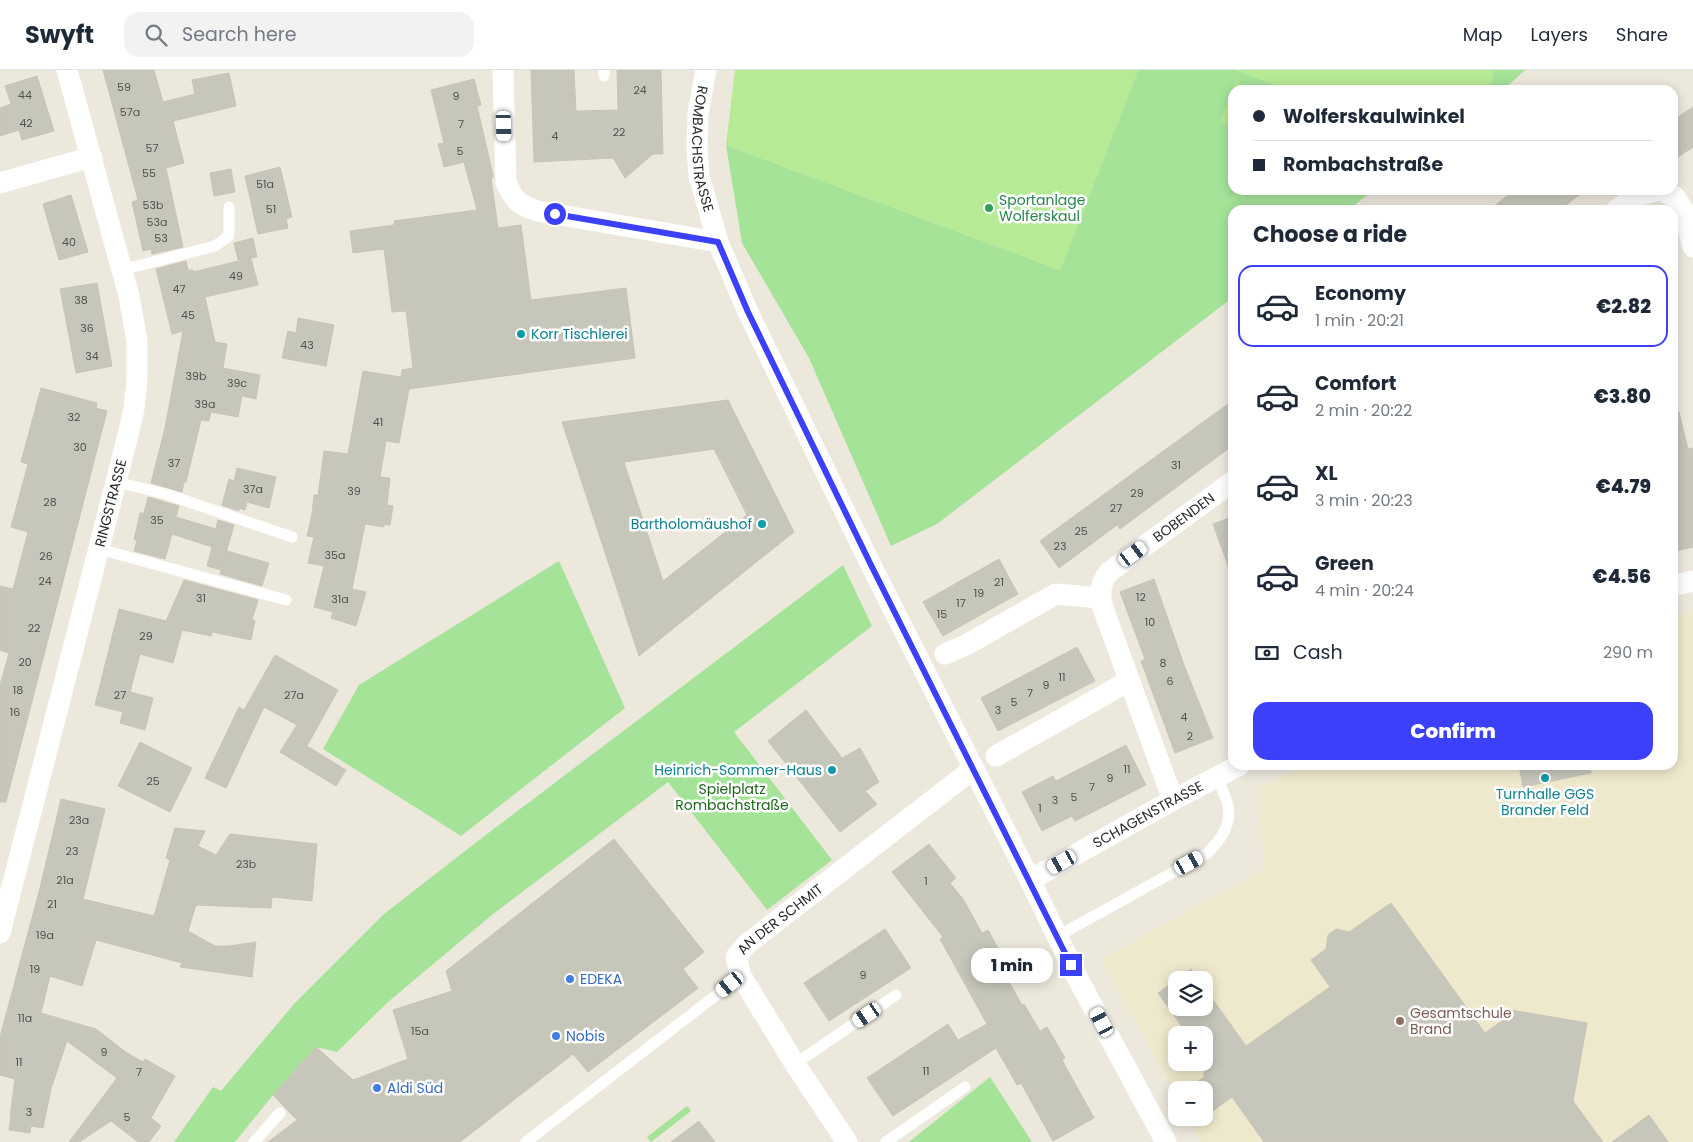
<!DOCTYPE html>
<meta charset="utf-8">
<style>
:root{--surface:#fff;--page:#f2f2f3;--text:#1f2937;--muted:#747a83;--line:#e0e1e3;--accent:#3c40f9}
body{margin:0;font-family:Poppins,sans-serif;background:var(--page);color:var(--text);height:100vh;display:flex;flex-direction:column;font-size:19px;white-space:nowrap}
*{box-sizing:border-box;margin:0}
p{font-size:16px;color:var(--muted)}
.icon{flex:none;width:28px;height:28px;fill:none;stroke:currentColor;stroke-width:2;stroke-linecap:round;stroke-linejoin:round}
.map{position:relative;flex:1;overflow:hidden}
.panel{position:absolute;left:1228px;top:135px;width:450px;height:565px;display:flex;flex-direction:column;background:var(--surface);border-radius:15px;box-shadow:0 2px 12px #0003}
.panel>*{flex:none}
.banner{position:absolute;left:1228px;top:15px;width:450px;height:110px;border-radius:15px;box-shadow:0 2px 12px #0003;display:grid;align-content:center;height:110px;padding:0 25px;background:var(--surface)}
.controls{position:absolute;left:1168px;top:901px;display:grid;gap:10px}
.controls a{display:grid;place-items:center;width:45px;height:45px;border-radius:10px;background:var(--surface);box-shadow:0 2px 12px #0003;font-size:25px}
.end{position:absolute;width:22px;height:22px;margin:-11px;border:6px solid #3c40f9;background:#fff;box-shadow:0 0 0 2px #fff}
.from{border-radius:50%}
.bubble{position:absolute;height:35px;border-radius:15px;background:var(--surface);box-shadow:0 2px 12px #0003;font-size:16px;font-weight:800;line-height:35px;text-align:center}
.car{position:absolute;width:15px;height:30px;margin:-15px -8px;border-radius:6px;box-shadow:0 0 4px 1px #0007;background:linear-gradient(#fff 24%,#345 0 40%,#fff 0 76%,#345 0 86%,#fff 0)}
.banner b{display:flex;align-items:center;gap:18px;height:48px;font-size:19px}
.banner b+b{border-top:1px solid var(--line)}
.banner i{width:12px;height:12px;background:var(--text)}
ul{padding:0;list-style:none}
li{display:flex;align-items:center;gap:15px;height:82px;margin:0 10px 8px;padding:0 15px;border:2px solid transparent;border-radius:15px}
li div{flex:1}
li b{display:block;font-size:19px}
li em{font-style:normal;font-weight:800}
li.on{border-color:var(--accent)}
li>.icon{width:45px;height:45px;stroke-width:1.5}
h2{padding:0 25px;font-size:22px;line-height:60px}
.pay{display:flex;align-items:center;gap:12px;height:55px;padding:0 25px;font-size:19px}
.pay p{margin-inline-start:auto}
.cta{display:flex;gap:10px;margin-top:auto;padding:10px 25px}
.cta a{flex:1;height:58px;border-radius:15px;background:var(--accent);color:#fff;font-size:20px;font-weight:800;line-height:58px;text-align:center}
header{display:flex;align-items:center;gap:30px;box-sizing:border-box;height:70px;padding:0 25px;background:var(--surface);border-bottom:1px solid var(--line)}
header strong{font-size:24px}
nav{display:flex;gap:28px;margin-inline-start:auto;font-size:18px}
.search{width:350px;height:45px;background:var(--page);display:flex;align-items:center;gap:12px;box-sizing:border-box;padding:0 18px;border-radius:15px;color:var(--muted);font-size:19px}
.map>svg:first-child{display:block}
.education{fill:#eee8cc;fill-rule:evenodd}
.green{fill:#a5e399}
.pitch{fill:#b7ea94}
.building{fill:#c7c6bb;stroke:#c8c4b6;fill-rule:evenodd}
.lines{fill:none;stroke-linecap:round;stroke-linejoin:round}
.service{stroke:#fff;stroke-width:11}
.minor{stroke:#fff;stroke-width:21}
.route{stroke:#3c40f9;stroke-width:6}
.leisure-dot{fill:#2e9e5b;stroke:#fff;stroke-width:2}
.culture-dot{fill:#0f9aa8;stroke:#fff;stroke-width:2}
.shop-dot{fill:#3f7fe0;stroke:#fff;stroke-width:2}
.education-dot{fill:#8d6e63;stroke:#fff;stroke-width:2}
.labels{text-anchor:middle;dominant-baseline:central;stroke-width:5;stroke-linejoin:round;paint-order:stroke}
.number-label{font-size:11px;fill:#51514e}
.street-label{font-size:14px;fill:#2a2a2a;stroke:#fff}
.leisure-label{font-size:14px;fill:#27864d;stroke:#fff;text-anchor:start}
.culture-label{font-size:14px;fill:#0d838f;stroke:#fff;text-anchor:end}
.park-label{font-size:14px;fill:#1d671a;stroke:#fff}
.shop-label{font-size:14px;fill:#366cbe;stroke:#fff;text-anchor:start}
.education-label{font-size:14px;fill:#785e54;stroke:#fff;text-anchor:start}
</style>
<header>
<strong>Swyft</strong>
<div class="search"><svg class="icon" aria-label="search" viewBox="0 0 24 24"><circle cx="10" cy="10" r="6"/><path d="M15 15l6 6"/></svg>Search here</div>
<nav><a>Map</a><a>Layers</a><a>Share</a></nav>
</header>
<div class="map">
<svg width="1693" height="1072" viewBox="0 0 1693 1072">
<rect width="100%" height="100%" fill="#ece8dc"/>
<path class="education" d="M1693,540v532h-492l-13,-24h16v-28h-28v6l-75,-137 162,-88 -3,-84 47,-22h365l1,-150zM1176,910h28v28h-28zM1176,965h28v27h-28z"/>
<g class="green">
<polygon points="1138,0 1236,0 1289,20 1232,20 1232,120 1374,120 1348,140 1232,140 1232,228 937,454 891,476 809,288 742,173 726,75 1060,200"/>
<polygon points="1494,0 1525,0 1503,20 1489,20"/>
<polygon points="559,491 625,638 461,766 323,679 359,615"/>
<polygon points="843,495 872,556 734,662 832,790 767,840 668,712 493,844 388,932 337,982 316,977 273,1025 235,1072 174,1072 213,1017 221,1021 294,934 384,844 487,764"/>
<polygon points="990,1007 1032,1072 909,1072"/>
<polygon points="687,1036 691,1041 651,1072 647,1067"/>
</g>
<g class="pitch">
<polygon points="735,0 1138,0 1060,200 726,75"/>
<polygon points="1236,0 1494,0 1489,20 1289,20"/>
<polygon points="1235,12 1254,20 1232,20 1232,56 1220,51"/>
</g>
<g class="building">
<polygon points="103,0 154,0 163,32 195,24 192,10 229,3 236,36 173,51 184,93 166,98 183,177 152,184 151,179 143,181 132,132 138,130"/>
<polygon points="531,0 574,0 576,41 618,40 617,0 661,0 663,84 653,84 625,108 613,88 534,92"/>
<polygon points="37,6 54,61 22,70 19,60 0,66 0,38 11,34 5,16"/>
<polygon points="474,9 481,35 477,36 493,105 493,108 491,108 498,158 521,155 531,230 626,218 635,288 409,319 399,373 386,371 380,407 390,408 387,435 393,436 390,455 384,454 384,457 365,454 352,519 366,522 356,556 331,548 333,542 314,537 324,496 308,493 314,467 307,466 312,444 314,425 318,425 324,381 348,384 363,301 401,307 402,300 413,298 406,241 392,242 384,179 353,183 350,161 394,155 394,151 477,140 464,92 444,97 438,74 444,73 431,20"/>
<polygon points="1693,37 1693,77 1672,91 1672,51"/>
<polygon points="280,97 292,147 286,149 288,158 258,164 245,106"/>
<polygon points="231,99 235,122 214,126 210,103"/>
<polygon points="1515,120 1586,120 1559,140 1489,140"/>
<polygon points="71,125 88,182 59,190 43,134"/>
<polygon points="253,168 257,187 238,190 234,173"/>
<polygon points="251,188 258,215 205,227 215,272 227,274 223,298 260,305 256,329 242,326 238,347 211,342 209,351 201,350 186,412 184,412 182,422 151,413 165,358 183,261 172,264 156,199 186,191 188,200 193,200 193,202"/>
<polygon points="97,213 112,296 76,303 60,219"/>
<polygon points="298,248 334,255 326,296 282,288 288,261 296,263"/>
<polygon points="41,318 97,333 96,338 107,341 6,732 0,732 0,615 9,583 0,580 0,516 13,519 28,462 11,457 28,394 21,392"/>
<path d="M728,330l66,132 -155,124 -77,-234zM714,379l33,66 -84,66 -39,-119z"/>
<polygon points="1232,331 1232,376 1120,459 1117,455 1059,498 1040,471"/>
<polygon points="1672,342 1679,342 1688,379 1693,378 1693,477 1675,481 1672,469"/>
<polygon points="237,398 276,407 269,438 247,432 245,440 239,438 239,441 222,435 229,409 234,411"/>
<polygon points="148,427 179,436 176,447 216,459 218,450 234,455 221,500 207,496 212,477 172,464 165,489 134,481 137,470 134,470 140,443 144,443"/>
<polygon points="1232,447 1232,500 1230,501 1213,454"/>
<polygon points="227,481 269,493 262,516 220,504"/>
<polygon points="999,489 1018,524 943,566 923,532"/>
<polygon points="1154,509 1184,595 1213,668 1175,683 1141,591 1145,589 1120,522"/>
<polygon points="184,510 258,530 252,550 255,551 251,570 212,562 211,566 182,560 173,593 140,584 130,622 153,628 145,660 120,653 123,642 95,635 119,539 166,551"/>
<polygon points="1077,577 1095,611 998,661 981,628"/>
<polygon points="275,585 338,620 307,676 346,700 336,716 280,682 297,655 264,637 226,718 205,708 239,637 244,640"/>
<polygon points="806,640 842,688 860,678 879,712 865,721 877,734 840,762 768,671"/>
<polygon points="140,672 192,698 170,742 118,716"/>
<polygon points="1126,675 1146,715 1075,751 1072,746 1042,761 1022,722 1053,706 1056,711"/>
<polygon points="1519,695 1590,695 1591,703 1523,717"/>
<polygon points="61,729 105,739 83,829 154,846 170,790 166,788 175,758 205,761 198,776 216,785 230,764 317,774 312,831 272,827 271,838 196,835 188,861 215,876 229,876 256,872 252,907 180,897 182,893 96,870 82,916 50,906 41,943 96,959 127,983 143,992 145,989 175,1006 151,1048 161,1056 149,1072 138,1072 111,1051 79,1072 69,1072 117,1008 67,971 51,1019 43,1058 31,1056 30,1063 9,1060 11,1047 10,1047 15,1009 0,1005 0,967 40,818"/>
<polygon points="614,769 704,882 683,899 698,918 588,1002 573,984 460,1072 268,1072 297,1050 273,1025 316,977 353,1010 408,989 393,940 452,921 446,901"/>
<polygon points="929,774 956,808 950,813 963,829 982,863 988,860 1010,900 1004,903 1022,935 1024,934 1040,961 1047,957 1065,988 1062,990 1094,1048 1053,1071 1021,1013 1017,1015 996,978 893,1046 867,1008 948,954 958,970 987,954 940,869 943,867 892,802"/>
<polygon points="1391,833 1485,963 1510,945 1511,940 1587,953 1573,1031 1603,1072 1264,1072 1232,1027 1204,1047 1204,1020 1186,1020 1204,1007 1204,965 1188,965 1158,923 1191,899 1199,910 1176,910 1176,938 1204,938 1204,917 1246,976 1330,917 1311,890 1326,879 1328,865 1336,859 1349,862"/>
<polygon points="885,859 911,898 829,951 804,913"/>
<polygon points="1649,1045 1668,1072 1612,1072"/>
<polygon points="699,1051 715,1072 671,1072"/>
</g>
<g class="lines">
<g class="service">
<polyline points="604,6 604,0"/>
<polyline points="122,200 215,176 229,166 229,137"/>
<polyline points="116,412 166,424 292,467"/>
<polyline points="99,479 286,530"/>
<path d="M1058,866l150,-83c12,-13 24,-28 20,-46 -1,-10 -8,-21 -11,-30"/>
<polyline points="795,994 896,925"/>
<polyline points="254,1072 280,1043"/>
<polyline points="526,1072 741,906"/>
<polyline points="886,1072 965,1017"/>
</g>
<g class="minor">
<path d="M503,0l3,112c8,19 12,22 31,29l181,31"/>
<path id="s1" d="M706,0l-8,44 -1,33 2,29 19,66 30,70 122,251 160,317 48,99 88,163"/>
<polyline points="0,113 92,87"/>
<polyline points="1661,120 1675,127 1684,141 1693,177"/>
<polyline points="1616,140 1639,125 1659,120"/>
<polyline points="1672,516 1693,511"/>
<polyline points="945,584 966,575 1056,524 1100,528"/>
<polyline points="996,686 1129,611"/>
<path id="s2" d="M1173,730l-70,-192c-4,-14 -3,-24 6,-36l123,-90"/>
<path id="s3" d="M1030,810l143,-80 67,-35"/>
<path id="s4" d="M0,863l128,-498 6,-26 3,-29v-39l-8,-45 -62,-226"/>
<path id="s5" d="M847,1072l-52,-78 -54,-88 -5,-19 11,-13 226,-175"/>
</g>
</g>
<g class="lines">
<polyline class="route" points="555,144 718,172 748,242 870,493 1071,895"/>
</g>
<circle class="leisure-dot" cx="989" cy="138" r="5"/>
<g class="culture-dot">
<circle cx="521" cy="264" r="5"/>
<circle cx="762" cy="454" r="5"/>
<circle cx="832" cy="700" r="5"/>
<circle cx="1545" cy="708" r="5"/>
</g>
<g class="shop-dot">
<circle cx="570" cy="909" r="5"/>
<circle cx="556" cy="966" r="5"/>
<circle cx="377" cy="1018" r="5"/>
</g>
<circle class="education-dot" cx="1400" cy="951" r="5"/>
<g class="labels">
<g class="number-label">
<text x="124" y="17">59</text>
<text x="640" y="20">24</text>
<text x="25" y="25">44</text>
<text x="456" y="26">9</text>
<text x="130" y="42">57a</text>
<text x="26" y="53">42</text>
<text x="461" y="54">7</text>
<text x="619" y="62">22</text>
<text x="555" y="66">4</text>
<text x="152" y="78">57</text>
<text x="460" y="81">5</text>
<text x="149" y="103">55</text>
<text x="265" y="114">51a</text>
<text x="153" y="135">53b</text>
<text x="271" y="139">51</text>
<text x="157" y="152">53a</text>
<text x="161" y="168">53</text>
<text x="69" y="172">40</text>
<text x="236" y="206">49</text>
<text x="179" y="219">47</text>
<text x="81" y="230">38</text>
<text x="188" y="245">45</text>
<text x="87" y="258">36</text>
<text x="307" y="275">43</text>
<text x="92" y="286">34</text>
<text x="196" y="306">39b</text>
<text x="237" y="313">39c</text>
<text x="205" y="334">39a</text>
<text x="74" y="347">32</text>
<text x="378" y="352">41</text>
<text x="80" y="377">30</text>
<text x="174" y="393">37</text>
<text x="1176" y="395">31</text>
<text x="253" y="419">37a</text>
<text x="354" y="421">39</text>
<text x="1137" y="423">29</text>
<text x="50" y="432">28</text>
<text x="1116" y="438">27</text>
<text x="157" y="450">35</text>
<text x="1081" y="461">25</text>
<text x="1060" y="476">23</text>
<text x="335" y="485">35a</text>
<text x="46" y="486">26</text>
<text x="45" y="511">24</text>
<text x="999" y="512">21</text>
<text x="979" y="523">19</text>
<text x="1141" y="527">12</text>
<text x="201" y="528">31</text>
<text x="340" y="529">31a</text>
<text x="961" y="533">17</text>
<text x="942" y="544">15</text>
<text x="1150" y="552">10</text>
<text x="34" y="558">22</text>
<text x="146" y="566">29</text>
<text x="25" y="592">20</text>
<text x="1163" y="593">8</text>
<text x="1062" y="607">11</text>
<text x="1170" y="611">6</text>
<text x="1046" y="615">9</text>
<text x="18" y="620">18</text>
<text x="1030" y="623">7</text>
<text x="120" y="625">27</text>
<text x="294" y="625">27a</text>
<text x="1014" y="632">5</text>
<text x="998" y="640">3</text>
<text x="15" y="642">16</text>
<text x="1184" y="647">4</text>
<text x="1190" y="666">2</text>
<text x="1127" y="699">11</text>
<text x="1110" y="708">9</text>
<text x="153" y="711">25</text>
<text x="1092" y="717">7</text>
<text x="1074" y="727">5</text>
<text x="1055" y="730">3</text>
<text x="1040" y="738">1</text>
<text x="79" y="750">23a</text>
<text x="72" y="781">23</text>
<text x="246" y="794">23b</text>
<text x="65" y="810">21a</text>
<text x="926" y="811">1</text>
<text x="52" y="834">21</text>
<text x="45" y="865">19a</text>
<text x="35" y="899">19</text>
<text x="863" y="905">9</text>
<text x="25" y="948">11a</text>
<text x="420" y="961">15a</text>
<text x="104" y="982">9</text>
<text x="19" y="992">11</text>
<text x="926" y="1001">11</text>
<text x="139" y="1002">7</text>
<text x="29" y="1042">3</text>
<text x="127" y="1047">5</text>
</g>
<g class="street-label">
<text stroke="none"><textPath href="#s1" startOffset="80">ROMBACHSTRASSE</textPath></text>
<text stroke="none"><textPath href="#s4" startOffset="444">RINGSTRASSE</textPath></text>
<text stroke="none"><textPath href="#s2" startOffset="335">BOBENDEN</textPath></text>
<text stroke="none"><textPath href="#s3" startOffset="135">SCHAGENSTRASSE</textPath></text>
<text stroke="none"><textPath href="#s5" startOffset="275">AN DER SCHMIT</textPath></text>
</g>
<g class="leisure-label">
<text x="999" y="130">Sportanlage<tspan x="999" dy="16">Wolferskaul</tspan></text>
</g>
<g class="culture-label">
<text x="531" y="264" text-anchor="start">Korr Tischlerei</text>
<text x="752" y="454">Bartholomäushof</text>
<text x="822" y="700">Heinrich-Sommer-Haus</text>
<text x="1545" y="724" text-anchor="middle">Turnhalle GGS<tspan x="1545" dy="16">Brander Feld</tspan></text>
</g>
<g class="park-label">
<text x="732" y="719">Spielplatz<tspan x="732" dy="16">Rombachstraße</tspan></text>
</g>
<g class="shop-label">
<text x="580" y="909">EDEKA</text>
<text x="566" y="966">Nobis</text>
<text x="387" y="1018">Aldi Süd</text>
</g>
<g class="education-label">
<text x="1410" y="943">Gesamtschule<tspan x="1410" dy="16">Brand</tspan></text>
</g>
</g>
</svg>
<div class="controls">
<a><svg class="icon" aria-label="layers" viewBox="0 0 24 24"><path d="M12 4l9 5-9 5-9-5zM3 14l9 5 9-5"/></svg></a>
<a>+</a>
<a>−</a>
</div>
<i class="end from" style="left:555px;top:144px"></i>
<i class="end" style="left:1071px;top:895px"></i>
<div class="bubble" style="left:971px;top:878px;width:82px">1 min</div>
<i class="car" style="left:504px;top:56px;rotate:178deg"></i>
<i class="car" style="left:1133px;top:484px;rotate:54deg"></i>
<i class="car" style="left:1062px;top:792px;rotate:241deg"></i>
<i class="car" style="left:1189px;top:793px;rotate:61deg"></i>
<i class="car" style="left:730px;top:914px;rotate:231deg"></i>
<i class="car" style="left:867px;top:945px;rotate:236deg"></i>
<i class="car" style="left:1102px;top:952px;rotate:332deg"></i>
<div class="banner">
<b><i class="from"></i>Wolferskaulwinkel</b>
<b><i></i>Rombachstraße</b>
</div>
<section class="panel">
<h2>Choose a ride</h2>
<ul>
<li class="on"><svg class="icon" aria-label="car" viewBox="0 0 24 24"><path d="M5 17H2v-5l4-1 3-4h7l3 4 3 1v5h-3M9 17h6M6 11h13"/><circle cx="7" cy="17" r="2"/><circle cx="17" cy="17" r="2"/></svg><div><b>Economy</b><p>1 min · 20:21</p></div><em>€2.82</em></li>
<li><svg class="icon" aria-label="car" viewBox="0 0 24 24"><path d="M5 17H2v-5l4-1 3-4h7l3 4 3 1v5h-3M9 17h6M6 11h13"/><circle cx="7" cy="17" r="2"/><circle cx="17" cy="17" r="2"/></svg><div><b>Comfort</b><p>2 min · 20:22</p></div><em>€3.80</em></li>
<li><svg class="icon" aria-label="car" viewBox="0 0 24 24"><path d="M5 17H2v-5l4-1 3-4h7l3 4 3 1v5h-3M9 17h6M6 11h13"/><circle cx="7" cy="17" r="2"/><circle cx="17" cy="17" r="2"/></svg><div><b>XL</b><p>3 min · 20:23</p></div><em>€4.79</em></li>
<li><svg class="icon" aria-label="car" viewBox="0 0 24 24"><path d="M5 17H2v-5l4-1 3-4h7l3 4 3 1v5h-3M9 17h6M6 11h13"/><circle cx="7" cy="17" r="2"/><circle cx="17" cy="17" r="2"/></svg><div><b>Green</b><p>4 min · 20:24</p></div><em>€4.56</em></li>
</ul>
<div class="pay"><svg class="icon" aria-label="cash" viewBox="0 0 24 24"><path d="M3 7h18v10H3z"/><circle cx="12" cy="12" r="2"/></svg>Cash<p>290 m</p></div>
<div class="cta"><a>Confirm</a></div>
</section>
</div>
